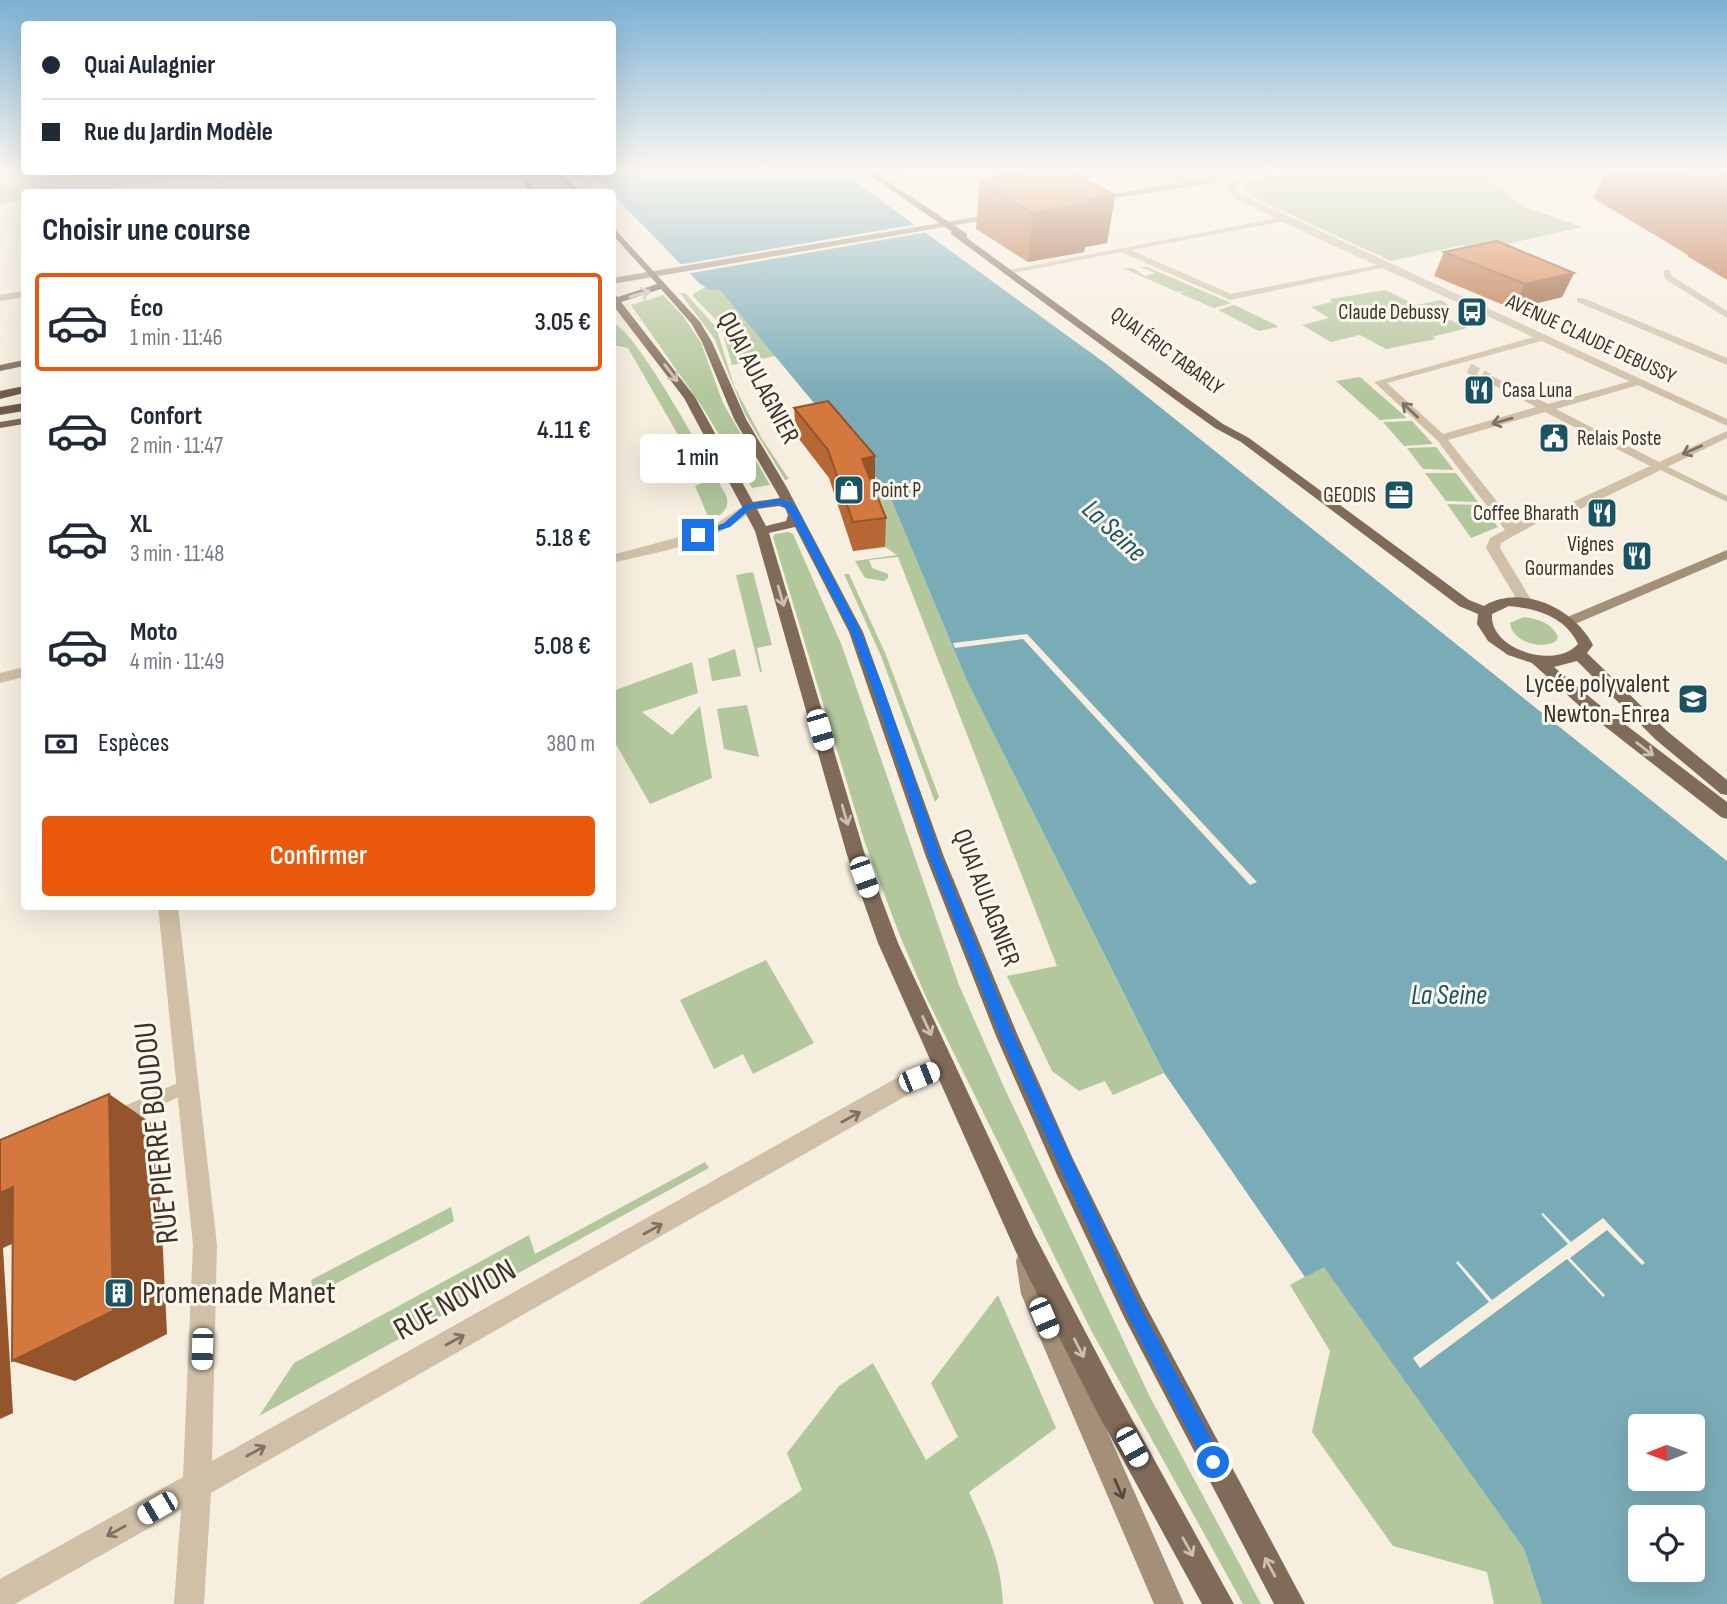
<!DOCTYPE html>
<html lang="fr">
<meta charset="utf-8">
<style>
:root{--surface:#fff;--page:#f2f2f3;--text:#1f2937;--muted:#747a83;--line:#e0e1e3;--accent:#ea580c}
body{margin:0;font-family:"Sofia Sans Condensed",sans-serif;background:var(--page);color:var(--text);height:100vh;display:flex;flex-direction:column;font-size:26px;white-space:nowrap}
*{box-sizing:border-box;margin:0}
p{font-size:23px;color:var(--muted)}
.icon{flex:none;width:38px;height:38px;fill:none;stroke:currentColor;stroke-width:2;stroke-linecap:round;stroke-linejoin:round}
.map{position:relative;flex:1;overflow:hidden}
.details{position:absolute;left:21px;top:189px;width:595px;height:721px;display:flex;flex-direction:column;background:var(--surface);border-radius:7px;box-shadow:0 7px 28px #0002}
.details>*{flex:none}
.guide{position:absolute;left:21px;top:21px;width:595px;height:154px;border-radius:7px;box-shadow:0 7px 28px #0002;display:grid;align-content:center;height:154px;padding:0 21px;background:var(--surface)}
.needle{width:46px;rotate:269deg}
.buttons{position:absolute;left:1628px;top:1414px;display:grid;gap:14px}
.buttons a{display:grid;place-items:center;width:77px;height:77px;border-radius:7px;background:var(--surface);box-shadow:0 7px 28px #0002;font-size:35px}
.end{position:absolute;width:32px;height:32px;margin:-16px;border:9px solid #1a73e8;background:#fff;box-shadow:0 0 0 4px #fff}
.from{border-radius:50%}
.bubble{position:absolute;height:49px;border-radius:7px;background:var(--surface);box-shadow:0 7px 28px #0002;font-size:23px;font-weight:600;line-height:49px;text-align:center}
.car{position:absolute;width:21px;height:42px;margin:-21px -10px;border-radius:9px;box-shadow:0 0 5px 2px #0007;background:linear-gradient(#fff 24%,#345 0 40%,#fff 0 76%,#345 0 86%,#fff 0)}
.guide b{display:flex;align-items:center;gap:24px;height:66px;font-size:26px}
.guide b+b{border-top:2px solid var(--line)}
.guide i{width:18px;height:18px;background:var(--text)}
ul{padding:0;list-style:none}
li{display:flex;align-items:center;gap:21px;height:98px;margin:0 14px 10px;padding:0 7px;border:4px solid transparent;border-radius:7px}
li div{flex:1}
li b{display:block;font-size:26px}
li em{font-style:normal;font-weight:600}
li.on{border-color:var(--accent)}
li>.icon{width:63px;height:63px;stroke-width:1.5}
h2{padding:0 21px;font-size:32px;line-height:84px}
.pay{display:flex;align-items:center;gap:18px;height:77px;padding:0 21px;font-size:26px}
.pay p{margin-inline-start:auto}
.primary-button{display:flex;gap:14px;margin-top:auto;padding:14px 21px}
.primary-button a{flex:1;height:80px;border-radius:7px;background:var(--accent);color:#fff;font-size:28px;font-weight:600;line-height:80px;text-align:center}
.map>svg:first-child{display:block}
.green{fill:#b3c79c}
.water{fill:#7aacb7;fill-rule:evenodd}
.pier{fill:#f6eedf}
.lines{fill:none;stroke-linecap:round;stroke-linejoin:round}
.minor-tunnel{stroke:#d1c8bb;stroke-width:10;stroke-dasharray:10 5;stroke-linecap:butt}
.pedestrian{fill:#d0c0a8;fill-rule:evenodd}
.minor{fill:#d0c0a8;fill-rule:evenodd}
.tertiary{fill:#d0c0a8;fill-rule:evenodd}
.secondary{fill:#a48f79;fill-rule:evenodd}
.primary{fill:#806b59;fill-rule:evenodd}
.trunk{fill:#6f5c4c;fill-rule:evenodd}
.wall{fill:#b66736}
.shaded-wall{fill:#94542c}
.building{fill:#d4783f;stroke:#94542c;stroke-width:2}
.oneway{stroke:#cabfb1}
.oneway2{stroke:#7f7262}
.oneway3{stroke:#56493d}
.route{fill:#1a73e8}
.labels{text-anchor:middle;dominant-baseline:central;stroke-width:6;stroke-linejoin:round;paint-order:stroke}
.far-poi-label{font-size:21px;fill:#3c3229;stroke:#fcf7ec;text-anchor:end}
.far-street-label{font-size:21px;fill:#3c3229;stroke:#fcf7ec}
.street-label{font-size:26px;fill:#3c3229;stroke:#fcf7ec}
.poi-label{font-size:26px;fill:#3c3229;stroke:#fcf7ec;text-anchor:end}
.water-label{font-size:28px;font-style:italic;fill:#195464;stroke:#fcf7ec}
.near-street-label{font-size:32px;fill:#3c3229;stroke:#fcf7ec}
.near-poi-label{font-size:32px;fill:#3c3229;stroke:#fcf7ec;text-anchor:start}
</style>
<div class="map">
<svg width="1727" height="1604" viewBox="0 0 1727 1604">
<rect width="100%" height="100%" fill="#f6eedf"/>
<g class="green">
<polygon points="72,172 209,172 209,176 85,192 24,192 24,200 0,204 0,187 71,177"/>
<polygon points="525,172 552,172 571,192 540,192"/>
<polygon points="1478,172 1525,207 1582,227 1477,251 1463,245 1391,261 1257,199 1245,188 1247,181 1287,174"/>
<polygon points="1140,267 1147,267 1231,303 1214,308 1179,293 1190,291 1177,292 1123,268 1133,268 1145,276 1155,273"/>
<polygon points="705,287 720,290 775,356 732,365 720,324 693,296 693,294"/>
<polygon points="1385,290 1416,305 1441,300 1450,306 1431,311 1467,328 1432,337 1436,339 1386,349 1360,335 1331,342 1302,325 1329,318 1311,307 1332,302 1330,299"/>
<polygon points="680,293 685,293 716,327 734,386 762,439 789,479 785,480 745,414 714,338"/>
<polygon points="663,295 683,316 701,343 723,403 770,485 752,488 701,405 631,305"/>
<polygon points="1234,305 1276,325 1278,327 1259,331 1218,310"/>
<path d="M612,322c26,10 95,140 113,171 10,20 -15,29 -31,33l13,-12 -12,-28 7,-3 1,-5 -75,-130 -15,-3z"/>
<polygon points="1360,377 1407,418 1380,420 1336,381"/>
<polygon points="1412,421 1433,444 1404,446 1383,422"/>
<polygon points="1436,447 1454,470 1423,469 1407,448"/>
<polygon points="1425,473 1456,473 1478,502 1446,501"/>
<polygon points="881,483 888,492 967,681 1164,1073 1113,1095 1105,1081 1079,1091 1052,1071 1007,976 1057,966 898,557 869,560 872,568 888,574 888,578 884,581 865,578 855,561 897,555 885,547 862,486"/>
<polygon points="1447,504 1480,505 1498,527 1471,538"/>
<polygon points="788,532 793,534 842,646 959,985 1003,1085 1149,1395 1261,1604 1243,1604 1091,1330 926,997 900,936 865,843 773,537 775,534"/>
<polygon points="753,572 772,645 757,648 762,672 760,672 736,575"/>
<polygon points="844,574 849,574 886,655 939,797 935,802 881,656"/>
<path d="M1524,617c14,2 28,6 34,20l-2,4c-15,9 -44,1 -46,-18z"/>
<polygon points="735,649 741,676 712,681 708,659"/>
<polygon points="692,662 698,693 642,712 672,735 700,706 712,778 650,804 613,739 613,691"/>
<polygon points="747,705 759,757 724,749 717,709"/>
<polygon points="766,960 814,1043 753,1074 743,1054 714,1069 680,1000"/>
<polygon points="705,1162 709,1168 259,1416 294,1363 529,1235 535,1254"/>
<polygon points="451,1207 454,1221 449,1224 314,1295 311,1280"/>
<polygon points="1324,1266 1524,1549 1542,1604 1494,1604 1487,1572 1393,1546 1312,1432 1330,1351 1290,1285"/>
<path d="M998,1295l58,133 -87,64c18,41 32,67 34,112h-364l163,-114 -15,-37 52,-67 34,-23 53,97 32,-23 -27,-54z"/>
</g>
<path class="water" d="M613,170h226l266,193 622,498v743h-185l-18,-55 -200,-282 -19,10 -141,-204 -197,-392 -79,-189 -168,-202h-10l-11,-7 -108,-111zM1640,1426h52v53h-52zM1640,1517h52v53h-52z"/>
<g class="pier">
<polygon points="918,224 928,232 686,274 677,265"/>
<polygon points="1027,634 1257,882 1250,885 1023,639 955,648 953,643"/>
<polygon points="1543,1213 1571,1242 1603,1218 1645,1263 1642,1265 1607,1230 1570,1258 1605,1295 1603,1297 1567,1259 1420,1368 1413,1358 1489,1302 1456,1263 1458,1261 1492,1300 1568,1244 1541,1214"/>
</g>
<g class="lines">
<polyline class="minor-tunnel" points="1469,368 1488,378"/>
<g class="pedestrian">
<polygon points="1654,463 1660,463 1727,496 1727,502 1654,467"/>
<polygon points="187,1079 192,1081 195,1086 192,1091 119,1124 113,1121 111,1116 113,1111"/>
</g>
<g class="minor">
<polygon points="220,172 228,172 226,192 218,192"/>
<polygon points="1283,217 1286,221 1131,250 1231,294 1387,263 1391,266 1230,300 1121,252 1008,274 1004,271"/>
<polygon points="1663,270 1669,270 1672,276 1727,311 1727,318 1665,279"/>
<polygon points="24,291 24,297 0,301 0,295"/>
<polygon points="1577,298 1583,298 1727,358 1727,365 1577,302"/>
<path d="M1541,335l5,3 -1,2 -158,43 56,51 93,-27 -52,-27v-4h8l56,28 90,-25 5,3 -1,2 -86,25 103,53 68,-31v7l-157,76 -33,9 -36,20 -1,5 33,55 -7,4 -7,-4 -33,-55 4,-10 15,-8 -68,-90 -63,-58zM1545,412l105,54 -90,42 -33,9 -12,7 -67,-84z"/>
<path d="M748,503l6,4 -1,3c-39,34 -92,41 -141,53v-8l86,-23 18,-8z"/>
<polygon points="24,667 24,677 0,683 0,673"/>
<polygon points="158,906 178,906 217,1245 212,1461 911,1070 945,1057 953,1060 956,1067 953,1074 927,1084 211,1493 204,1604 174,1604 181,1510 15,1604 0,1604 0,1579 183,1477 193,1245"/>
</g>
<g class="tertiary">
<polygon points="890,170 1040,170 1036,172 914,172 872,176 868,174"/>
<polygon points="1159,170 1175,170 1176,171 1172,173"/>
<polygon points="1259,170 1271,170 1248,178 1235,188 1241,194 1727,419 1727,426 1280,221 1235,198 1225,186 1210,180 1214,178 1232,184 1242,174"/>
</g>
<g class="secondary">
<polygon points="1170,170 1179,170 1176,173 1178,175 1191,180 1210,179 1210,174 1214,172 1268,170 1218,176 1217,182 1209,184 1093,201 1089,199 1180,182 1168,175"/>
<polygon points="1000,213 1003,217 612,284 612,278"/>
<polygon points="1727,550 1727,559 1575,624 1565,624 1563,621 1565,618"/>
<polygon points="1028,1249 1037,1252 1046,1293 1184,1604 1154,1604 1021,1294 1016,1261 1019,1252"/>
</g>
<g class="primary">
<path d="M862,170h9l96,64v4l221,161 35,25 26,14 220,162 15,6c38,-23 91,3 109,39l-6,8 80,78 60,49v15l-6,-1 -66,-55 -78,-78 -23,6 43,36 130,99v17l-6,-2 -136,-106 -53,-48 -24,-8 -20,-14 -11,-17 1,-10 -19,-8 -218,-164 -26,-14 -35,-25 -229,-169v-3zM1509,606c29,3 56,11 69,38 -22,26 -89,6 -86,-30z"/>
<polygon points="516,172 522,172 538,192 530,192"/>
<polygon points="554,172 561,172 581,192 573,192"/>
<path d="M612,226l88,96 12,20 34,77 40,67 77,146 81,225 74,179 55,123 69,140 163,305h-31l-150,-287 -67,-142 -61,-139 -70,-179 -77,-225 -54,-105 -26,6 96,322 33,88 136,291 83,158 117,212h-32l-105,-192 -81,-160 -138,-309 -31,-88 -92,-324 -71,-133 -72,-94v-11l6,4 39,-13 -45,-50zM661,289l30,34 11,19 32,77 46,79 -27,4 -58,-105 -74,-95zM779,506l6,2 3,7 -2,6 -20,5 -9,-17z"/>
<polygon points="24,360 24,366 0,371 0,365"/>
<polygon points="24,418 24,424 0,428 0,422"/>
</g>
<g class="trunk">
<polygon points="24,386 24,393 0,399 0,391"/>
<polygon points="24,403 24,411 0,415 0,407"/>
</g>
</g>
<g class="wall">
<polygon points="1607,170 1727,170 1727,280 1687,256 1688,255 1593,198"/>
<polygon points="991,177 1115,195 1107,243 1085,247 1084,252 1028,262 976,229 980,182 991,180"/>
<polygon points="1444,252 1574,273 1562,297 1513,309 1434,276"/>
<polygon points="794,408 875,456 875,484 872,484 886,518 885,547 853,551 829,478 796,435"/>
</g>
<g class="shaded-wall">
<polygon points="1115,195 1107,243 1085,247 1084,252 1028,262 1033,213 1086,200"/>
<polygon points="1574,273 1562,297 1513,309 1525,284"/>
<polygon points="875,456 875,484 862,486 862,459"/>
<polygon points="109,1094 157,1127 167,1334 75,1381 12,1361"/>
<polygon points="13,1187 70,1217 3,1248 13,1413 0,1419 0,1193"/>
</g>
<g class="building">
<polygon points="1036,170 1067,170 1115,195 1086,200 1092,203 1033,213 980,182 997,179 991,177"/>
<polygon points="1675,170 1727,170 1727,199 1723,197 1726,196"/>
<polygon points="1497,241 1574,273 1525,284 1444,252"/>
<polygon points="828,401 875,456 862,459 886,518 853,522 828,450 794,408"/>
<polygon points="109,1094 113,1311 12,1361 13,1187 0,1193 0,1140"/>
</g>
<defs><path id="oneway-shaft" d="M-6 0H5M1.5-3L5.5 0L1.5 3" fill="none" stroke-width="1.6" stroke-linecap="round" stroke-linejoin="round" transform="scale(1.75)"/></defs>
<g class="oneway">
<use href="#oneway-shaft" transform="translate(640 294) rotate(-16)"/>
<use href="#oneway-shaft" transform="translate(671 373) rotate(53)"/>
<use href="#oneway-shaft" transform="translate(781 596) rotate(74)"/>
<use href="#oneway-shaft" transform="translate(1645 749) rotate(38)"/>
<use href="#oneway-shaft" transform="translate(845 815) rotate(74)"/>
<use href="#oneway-shaft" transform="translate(927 1026) rotate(65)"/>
<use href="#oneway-shaft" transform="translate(1079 1348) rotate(63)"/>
<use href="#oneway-shaft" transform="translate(1188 1547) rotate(61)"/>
<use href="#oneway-shaft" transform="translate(1270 1567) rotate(-118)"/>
</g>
<g class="oneway2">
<use href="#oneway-shaft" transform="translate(1410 410) rotate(-137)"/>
<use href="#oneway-shaft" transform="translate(1502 421) rotate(164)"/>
<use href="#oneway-shaft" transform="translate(1692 450) rotate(156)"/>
<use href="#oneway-shaft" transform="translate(851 1117) rotate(-29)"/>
<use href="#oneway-shaft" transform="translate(653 1229) rotate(-29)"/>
<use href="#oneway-shaft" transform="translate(455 1340) rotate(-29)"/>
<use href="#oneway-shaft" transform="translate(256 1451) rotate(-29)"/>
<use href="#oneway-shaft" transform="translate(116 1531) rotate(151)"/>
</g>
<use class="oneway3" href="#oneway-shaft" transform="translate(1119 1489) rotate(66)"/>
<linearGradient id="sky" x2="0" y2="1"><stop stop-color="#7cb1d4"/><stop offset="0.43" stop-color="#fbf7f1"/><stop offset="1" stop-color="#fbf7f1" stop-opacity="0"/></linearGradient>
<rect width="1727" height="395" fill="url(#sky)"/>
<polygon class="route" points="779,499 791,502 797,509 861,632 883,687 941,857 1014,1035 1138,1302 1220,1455 1222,1462 1220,1468 1213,1471 1207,1468 1127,1314 1000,1036 929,857 872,687 851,632 788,510 779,504 750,509 730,527 698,537 693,535 724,523 745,505"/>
<defs>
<g id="bus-square" transform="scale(1.575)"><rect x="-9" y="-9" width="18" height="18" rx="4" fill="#195464" stroke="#fcf7ec"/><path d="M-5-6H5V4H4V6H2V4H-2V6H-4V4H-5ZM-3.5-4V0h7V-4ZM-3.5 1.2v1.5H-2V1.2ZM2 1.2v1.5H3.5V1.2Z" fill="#fff"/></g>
<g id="restaurant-square" transform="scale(1.575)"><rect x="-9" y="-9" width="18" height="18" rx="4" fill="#195464" stroke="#fcf7ec"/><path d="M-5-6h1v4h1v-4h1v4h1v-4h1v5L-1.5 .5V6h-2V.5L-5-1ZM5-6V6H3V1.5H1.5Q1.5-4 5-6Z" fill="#fff"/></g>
<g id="civic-square" transform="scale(1.575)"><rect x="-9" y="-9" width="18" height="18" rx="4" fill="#195464" stroke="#fcf7ec"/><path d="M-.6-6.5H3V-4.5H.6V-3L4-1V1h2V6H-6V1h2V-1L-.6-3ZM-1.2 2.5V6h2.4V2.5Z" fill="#fff"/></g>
<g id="shop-square" transform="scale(1.575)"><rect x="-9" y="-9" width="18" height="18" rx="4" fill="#195464" stroke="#fcf7ec"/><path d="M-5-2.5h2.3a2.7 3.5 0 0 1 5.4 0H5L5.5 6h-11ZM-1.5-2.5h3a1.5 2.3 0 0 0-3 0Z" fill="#fff"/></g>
<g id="office-square" transform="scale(1.575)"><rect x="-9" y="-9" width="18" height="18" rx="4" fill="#195464" stroke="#fcf7ec"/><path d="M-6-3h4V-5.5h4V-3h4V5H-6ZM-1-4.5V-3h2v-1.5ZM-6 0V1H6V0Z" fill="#fff"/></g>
<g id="school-square" transform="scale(1.575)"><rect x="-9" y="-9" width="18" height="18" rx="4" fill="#195464" stroke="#fcf7ec"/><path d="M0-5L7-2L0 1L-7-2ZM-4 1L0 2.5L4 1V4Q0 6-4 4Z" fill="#fff"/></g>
<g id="building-square" transform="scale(1.575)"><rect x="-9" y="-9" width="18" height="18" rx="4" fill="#195464" stroke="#fcf7ec"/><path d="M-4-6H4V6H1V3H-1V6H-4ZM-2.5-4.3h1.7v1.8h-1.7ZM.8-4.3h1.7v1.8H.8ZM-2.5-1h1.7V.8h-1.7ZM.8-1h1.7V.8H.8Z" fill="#fff"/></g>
</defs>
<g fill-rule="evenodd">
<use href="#bus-square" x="1472" y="312"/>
<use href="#restaurant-square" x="1479" y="390"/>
<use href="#civic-square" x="1554" y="438"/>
<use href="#shop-square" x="849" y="490"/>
<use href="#office-square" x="1399" y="495"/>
<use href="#restaurant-square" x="1602" y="513"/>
<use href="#restaurant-square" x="1637" y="556"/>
<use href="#school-square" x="1693" y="699"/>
<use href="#building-square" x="119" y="1293"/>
</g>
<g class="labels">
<g class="far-poi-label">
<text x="1449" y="312">Claude Debussy</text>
<text x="1502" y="390" text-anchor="start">Casa Luna</text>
<text x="1577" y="438" text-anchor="start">Relais Poste</text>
<text x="872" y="490" text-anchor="start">Point P</text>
<text x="1376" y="495">GEODIS</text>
<text x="1579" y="513">Coffee Bharath</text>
<text x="1614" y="544">Vignes<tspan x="1614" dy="24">Gourmandes</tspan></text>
</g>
<g class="far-street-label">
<text transform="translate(1591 339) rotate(25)">AVENUE CLAUDE DEBUSSY</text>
<text transform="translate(1167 351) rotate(36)">QUAI ÉRIC TABARLY</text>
</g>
<g class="street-label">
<text transform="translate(758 378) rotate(62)">QUAI AULAGNIER</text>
<text transform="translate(986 898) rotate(69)">QUAI AULAGNIER</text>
</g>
<g class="poi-label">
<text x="1670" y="684">Lycée polyvalent<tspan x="1670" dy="30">Newton-Enrea</tspan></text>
</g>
<g class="water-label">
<text transform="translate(1114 531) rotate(43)">La Seine</text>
<text x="1449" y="995">La Seine</text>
</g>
<g class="near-street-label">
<text transform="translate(157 1133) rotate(-96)">RUE PIERRE BOUDOU</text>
<text transform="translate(455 1300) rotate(-29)">RUE NOVION</text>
</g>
<g class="near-poi-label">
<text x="142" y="1293">Promenade Manet</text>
</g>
</g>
</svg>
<div class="buttons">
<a><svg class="needle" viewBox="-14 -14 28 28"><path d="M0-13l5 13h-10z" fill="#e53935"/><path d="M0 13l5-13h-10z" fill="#747a83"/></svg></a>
<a><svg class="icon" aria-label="locate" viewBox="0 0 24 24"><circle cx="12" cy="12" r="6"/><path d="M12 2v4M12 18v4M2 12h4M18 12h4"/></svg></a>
</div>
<i class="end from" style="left:1213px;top:1462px"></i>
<i class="end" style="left:698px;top:535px"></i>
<div class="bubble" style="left:640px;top:434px;width:116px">1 min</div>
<i class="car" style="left:820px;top:730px;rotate:164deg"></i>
<i class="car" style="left:864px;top:877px;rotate:160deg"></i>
<i class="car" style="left:919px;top:1077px;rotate:68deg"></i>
<i class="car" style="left:1044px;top:1318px;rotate:157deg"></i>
<i class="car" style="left:202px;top:1349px;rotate:182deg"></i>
<i class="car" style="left:1132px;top:1447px;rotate:151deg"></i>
<i class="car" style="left:157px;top:1508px;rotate:240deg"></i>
<div class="guide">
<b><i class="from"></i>Quai Aulagnier</b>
<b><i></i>Rue du Jardin Modèle</b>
</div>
<section class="details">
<h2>Choisir une course</h2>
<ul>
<li class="on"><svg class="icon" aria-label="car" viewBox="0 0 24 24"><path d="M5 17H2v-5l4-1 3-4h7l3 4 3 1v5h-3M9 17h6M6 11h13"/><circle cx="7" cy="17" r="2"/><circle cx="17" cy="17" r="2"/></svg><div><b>Éco</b><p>1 min · 11:46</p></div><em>3.05 €</em></li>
<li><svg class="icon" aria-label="car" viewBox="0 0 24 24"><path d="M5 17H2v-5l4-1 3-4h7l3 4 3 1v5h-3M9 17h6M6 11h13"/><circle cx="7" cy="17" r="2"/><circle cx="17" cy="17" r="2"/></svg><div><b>Confort</b><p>2 min · 11:47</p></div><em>4.11 €</em></li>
<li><svg class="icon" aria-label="car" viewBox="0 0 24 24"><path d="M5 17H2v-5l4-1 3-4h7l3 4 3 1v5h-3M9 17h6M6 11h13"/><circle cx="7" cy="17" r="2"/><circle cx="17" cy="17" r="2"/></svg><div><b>XL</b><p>3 min · 11:48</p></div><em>5.18 €</em></li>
<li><svg class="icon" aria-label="car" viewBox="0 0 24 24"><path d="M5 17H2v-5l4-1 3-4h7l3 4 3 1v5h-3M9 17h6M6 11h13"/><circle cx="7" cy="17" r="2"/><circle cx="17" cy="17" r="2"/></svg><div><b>Moto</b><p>4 min · 11:49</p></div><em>5.08 €</em></li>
</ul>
<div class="pay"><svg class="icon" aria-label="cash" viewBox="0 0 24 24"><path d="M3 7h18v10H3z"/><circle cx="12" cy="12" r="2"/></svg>Espèces<p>380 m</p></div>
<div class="primary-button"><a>Confirmer</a></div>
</section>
</div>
